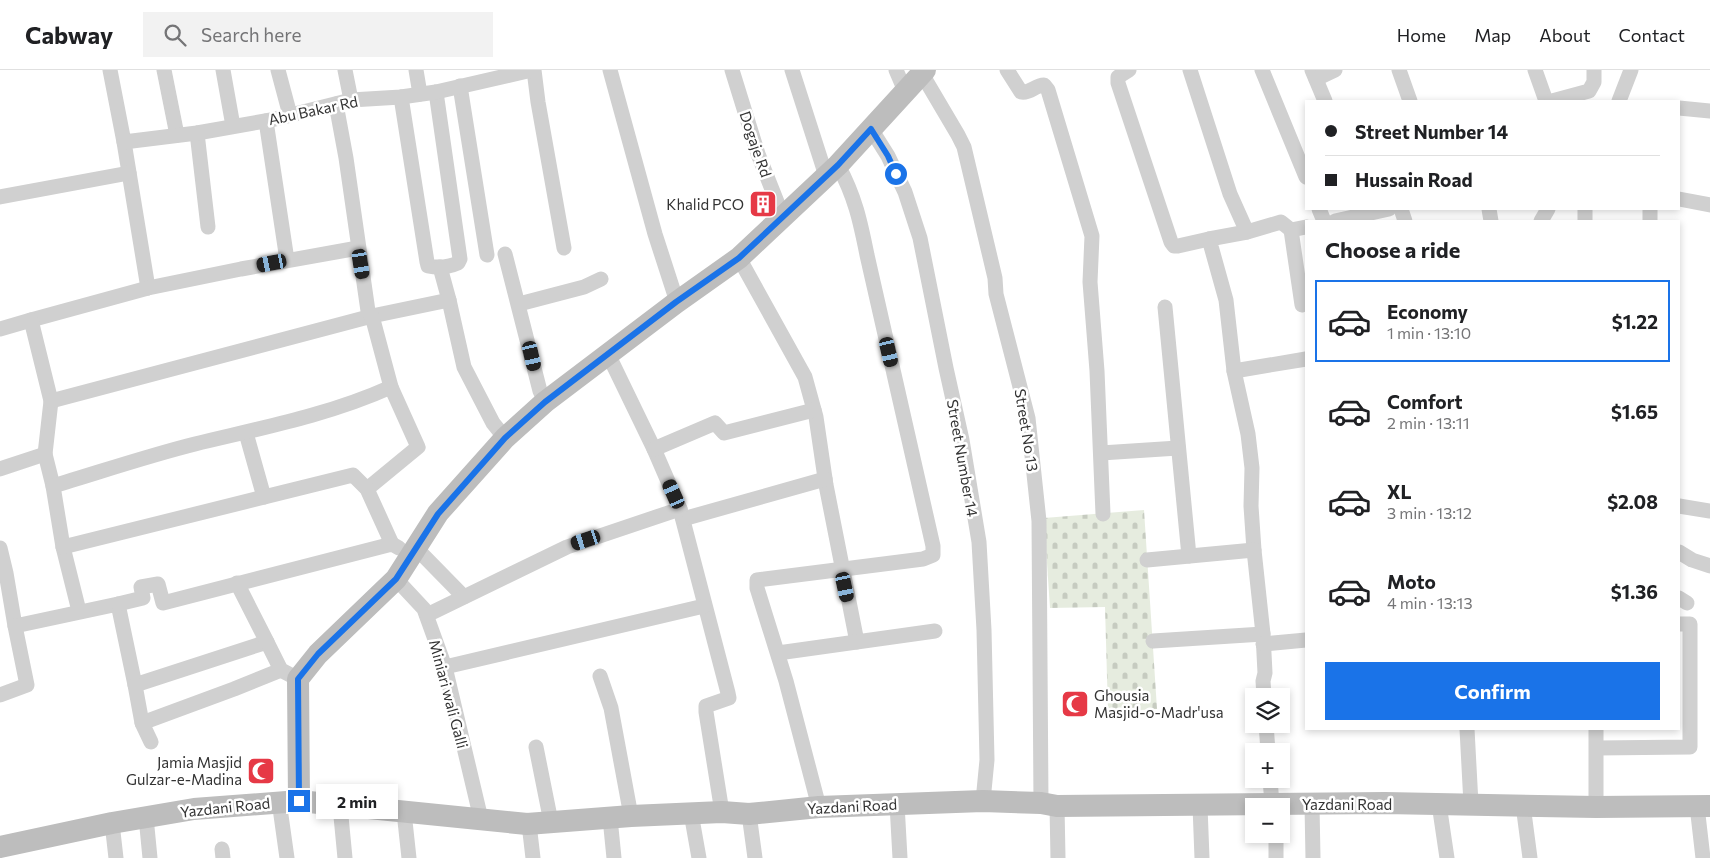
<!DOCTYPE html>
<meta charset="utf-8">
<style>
:root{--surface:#fff;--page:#f2f2f2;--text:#202124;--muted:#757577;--line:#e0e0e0;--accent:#1a73e8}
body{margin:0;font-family:Commissioner,sans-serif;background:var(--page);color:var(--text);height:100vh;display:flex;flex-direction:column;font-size:19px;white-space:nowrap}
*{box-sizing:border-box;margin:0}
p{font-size:16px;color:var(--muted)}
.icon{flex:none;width:28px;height:28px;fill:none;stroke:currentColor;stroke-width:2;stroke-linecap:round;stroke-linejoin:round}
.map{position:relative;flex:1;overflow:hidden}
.side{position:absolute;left:1305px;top:150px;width:375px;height:510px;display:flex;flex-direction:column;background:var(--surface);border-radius:0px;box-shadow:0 2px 8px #0003}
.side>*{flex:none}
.hud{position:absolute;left:1305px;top:30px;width:375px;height:110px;border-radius:0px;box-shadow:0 2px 8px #0003;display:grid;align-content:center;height:110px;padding:0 20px;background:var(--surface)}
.buttons{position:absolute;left:1245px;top:618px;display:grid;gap:10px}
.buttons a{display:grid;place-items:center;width:45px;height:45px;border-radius:0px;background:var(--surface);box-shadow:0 2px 8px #0003;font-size:25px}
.end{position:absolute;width:22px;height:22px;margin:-11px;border:6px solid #1a73e8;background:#fff;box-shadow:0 0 0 2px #fff}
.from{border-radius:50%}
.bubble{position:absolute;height:35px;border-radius:0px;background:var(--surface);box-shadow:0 2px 8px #0003;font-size:16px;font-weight:700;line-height:35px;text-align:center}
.car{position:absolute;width:15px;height:30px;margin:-15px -8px;border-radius:6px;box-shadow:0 0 4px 1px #0007;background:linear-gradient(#222 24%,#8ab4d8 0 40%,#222 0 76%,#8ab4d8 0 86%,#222 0)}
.hud b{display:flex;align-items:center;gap:18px;height:48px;font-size:19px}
.hud b+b{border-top:1px solid var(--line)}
.hud i{width:12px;height:12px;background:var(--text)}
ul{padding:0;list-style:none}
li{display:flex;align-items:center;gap:15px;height:82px;margin:0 10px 8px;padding:0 10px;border:2px solid transparent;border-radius:0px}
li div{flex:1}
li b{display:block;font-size:19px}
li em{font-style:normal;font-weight:700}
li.active{border-color:var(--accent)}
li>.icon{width:45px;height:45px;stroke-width:1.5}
h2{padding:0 20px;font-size:22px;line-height:60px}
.cta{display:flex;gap:10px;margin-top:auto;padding:10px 20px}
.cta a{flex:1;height:58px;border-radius:0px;background:var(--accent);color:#fff;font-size:20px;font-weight:700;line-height:58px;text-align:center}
header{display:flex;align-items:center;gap:30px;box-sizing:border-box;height:70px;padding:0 25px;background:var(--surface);border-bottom:1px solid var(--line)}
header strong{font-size:24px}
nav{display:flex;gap:28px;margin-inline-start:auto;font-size:18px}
.search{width:350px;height:45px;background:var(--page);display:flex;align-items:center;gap:12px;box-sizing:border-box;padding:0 18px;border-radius:0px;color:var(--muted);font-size:19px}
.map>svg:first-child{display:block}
.cemetery{fill:url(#cemetery-stones)}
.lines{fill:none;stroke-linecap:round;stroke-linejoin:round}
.street{stroke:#d0d0d0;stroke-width:15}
.secondary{stroke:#bdbdbd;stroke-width:22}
.route{stroke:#1a73e8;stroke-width:6}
.labels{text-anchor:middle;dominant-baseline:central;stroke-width:5;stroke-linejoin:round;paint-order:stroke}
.street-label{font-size:15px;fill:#333;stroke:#fff}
.poi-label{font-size:15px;fill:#333;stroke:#fff;text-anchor:end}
</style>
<header>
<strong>Cabway</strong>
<div class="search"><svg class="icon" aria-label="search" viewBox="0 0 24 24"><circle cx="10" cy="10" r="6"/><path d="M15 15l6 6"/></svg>Search here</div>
<nav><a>Home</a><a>Map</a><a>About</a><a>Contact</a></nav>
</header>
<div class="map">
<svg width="1710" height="788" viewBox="0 0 1710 788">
<defs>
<pattern id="cemetery-stones" width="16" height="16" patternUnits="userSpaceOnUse" patternTransform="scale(1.25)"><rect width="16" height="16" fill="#e6ecdf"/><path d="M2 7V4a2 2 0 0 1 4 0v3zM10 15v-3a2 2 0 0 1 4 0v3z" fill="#c6cbc0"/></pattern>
</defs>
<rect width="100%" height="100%" fill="#fff"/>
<polygon class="cemetery" points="1144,440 1157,639 1108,642 1105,537 1050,538 1044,448"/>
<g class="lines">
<g class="street">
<polyline points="110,0 124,72 148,218"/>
<polyline points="164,0 177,65"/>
<polyline points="223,0 233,56"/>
<polyline points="278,0 290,45"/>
<polyline points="345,0 351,30"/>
<polyline points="416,0 420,24"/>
<polyline points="534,0 538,32 564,178"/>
<polyline points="610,0 655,164 677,232"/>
<polyline points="732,0 758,84 783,147"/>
<polyline points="792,0 826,106"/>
<polyline points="896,0 905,21"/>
<path d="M1007,0l14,22c9,2 14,-7 23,-7l4,5 44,146 -2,46 7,89 6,143"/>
<polyline points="1129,0 1118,7 1118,13 1171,172 1174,176 1178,176 1209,169"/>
<polyline points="1190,0 1230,124 1247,162"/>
<polyline points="1262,0 1306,107"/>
<polyline points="1312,0 1325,31"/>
<polyline points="1399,0 1410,31"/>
<polyline points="1535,0 1546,31"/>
<polyline points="922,4 958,65 964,77 995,208 996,224 1028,348 1039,451 1041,733"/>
<polyline points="1316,9 1335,0"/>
<polyline points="460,16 487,185"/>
<path d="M401,27l26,165 1,4c10,2 21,1 30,-3l2,-4 -24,-167"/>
<polyline points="1552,31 1589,21 1594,12 1594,0"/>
<polyline points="1619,31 1631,0"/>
<polyline points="1679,38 1710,41"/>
<polyline points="266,51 287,190"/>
<polyline points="871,59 888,86 905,122 920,168 946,298 962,370 979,472 984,560 987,690 983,731"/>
<polyline points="197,63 208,157"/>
<polyline points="124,72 197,63 271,50 351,30 401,27 436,22 532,0"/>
<polyline points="0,127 129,103"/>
<polyline points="1679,129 1710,135"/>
<polyline points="1319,139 1324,151"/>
<polyline points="1401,139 1405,151"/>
<polyline points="1489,139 1491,151"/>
<polyline points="1585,139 1585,151"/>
<polyline points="1335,151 1389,139"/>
<polyline points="1541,151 1548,139"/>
<polyline points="1650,151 1650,139"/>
<polyline points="1291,160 1302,235"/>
<polyline points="505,184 540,321 545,332"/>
<polyline points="739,188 805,307 816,347 826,415 857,572"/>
<polyline points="440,197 449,230 464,297 493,353 505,368"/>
<polyline points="519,234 584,217 601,209"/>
<polyline points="1165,237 1189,486"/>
<polyline points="31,250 148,218 241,199 358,178"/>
<polyline points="0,259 31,250 51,331 45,384 0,399"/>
<polyline points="608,284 654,379 680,439 728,623 729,628 706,636 706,642 722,742"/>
<polyline points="1234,301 1306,289"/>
<polyline points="51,331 372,246 449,230"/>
<polyline points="246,363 264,427"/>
<polyline points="654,379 715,353 724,363 814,340"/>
<polyline points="1101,383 1178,378"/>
<polyline points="45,384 53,416 63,477 79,541"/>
<path d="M53,416c47,-14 94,-30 142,-42 66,-16 134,-29 196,-57l-19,-71 -4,-5 -22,-153 -10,-54"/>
<polyline points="367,419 418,377 391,317"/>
<polyline points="1679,436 1710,441"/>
<polyline points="683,449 825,409"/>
<polyline points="63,477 353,405 367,419 392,474"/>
<polyline points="0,478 6,503 15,556 118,534 135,615 267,572 281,600 298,609"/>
<polyline points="416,478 464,527"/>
<polyline points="1254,480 1251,436 1252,398 1248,364 1234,301 1226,230 1209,169 1247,162 1281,152 1291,160 1306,157"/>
<polyline points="1679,482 1692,490 1710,496"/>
<polyline points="1147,490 1254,480 1263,564"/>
<polyline points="396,509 424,539 445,597 481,749"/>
<polyline points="237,513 267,572"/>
<polyline points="1679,528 1687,533"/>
<polyline points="118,534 143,528 141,517 158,514 163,533 392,474 399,478"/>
<polyline points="427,545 567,477 680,439"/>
<polyline points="1153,571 1263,564 1265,603 1263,611 1264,626"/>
<polyline points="1263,574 1306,570"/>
<polyline points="778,583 935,561"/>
<polyline points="445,597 704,536"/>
<polyline points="600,606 611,638 631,746"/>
<polyline points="135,615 142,653 234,619 281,600"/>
<polyline points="0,625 27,615 15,556"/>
<polyline points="142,653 151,672"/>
<polyline points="1266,654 1268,681"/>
<polyline points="1467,659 1471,734"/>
<polyline points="536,677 551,752"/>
<polyline points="1597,678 1690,677 1690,554 1679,554"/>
<polyline points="1270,709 1272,734"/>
<polyline points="279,731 287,788"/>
<polyline points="897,734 900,788"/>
<polyline points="1439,734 1447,788"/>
<polyline points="1312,735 1313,788"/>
<polyline points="1523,735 1530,788"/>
<polyline points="340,736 345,788"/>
<polyline points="1057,736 1058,788"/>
<polyline points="1200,736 1202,788"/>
<polyline points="1697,736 1703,788"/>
<path d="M819,737l-33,-126 -29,-93v-8l166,-21 10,-4v-9l-66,-291c-7,-35 -12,-58 -29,-90"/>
<polyline points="1596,737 1596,659"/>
<polyline points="404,742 409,788"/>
<polyline points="691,743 699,788"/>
<polyline points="749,744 755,788"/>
<polyline points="146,747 150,788"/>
<polyline points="610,748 614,788"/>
<polyline points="112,753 116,788"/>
<polyline points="529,754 533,788"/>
<polyline points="1276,764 1276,788"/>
<polyline points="222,779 223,788"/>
</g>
<g class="secondary">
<polyline points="299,731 298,609 318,584 396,509 438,443 505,368 545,332 677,232 739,188 838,95 925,0"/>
<polyline points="0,777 112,753 194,739 299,731 527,754 631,746 722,742 749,744 819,737 983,731 1041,733 1057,736 1385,733 1596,737 1710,736"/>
</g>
</g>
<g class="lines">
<polyline class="route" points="299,731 298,609 318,584 396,509 438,444 505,368 545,332 676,232 739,188 838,95 871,59 888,86 896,104"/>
</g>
<defs>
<g id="building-square" transform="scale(1.4375)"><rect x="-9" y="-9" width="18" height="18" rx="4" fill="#e63946" stroke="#fff"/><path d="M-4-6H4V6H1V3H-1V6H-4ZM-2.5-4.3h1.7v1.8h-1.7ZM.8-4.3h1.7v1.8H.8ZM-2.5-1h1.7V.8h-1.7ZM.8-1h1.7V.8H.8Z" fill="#fff"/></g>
<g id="mosque-square" transform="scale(1.4375)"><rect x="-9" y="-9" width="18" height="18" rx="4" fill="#e63946" stroke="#fff"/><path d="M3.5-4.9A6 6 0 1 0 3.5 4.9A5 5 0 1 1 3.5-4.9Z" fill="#fff"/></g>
</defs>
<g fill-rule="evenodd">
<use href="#building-square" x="763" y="134"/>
<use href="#mosque-square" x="1075" y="634"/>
<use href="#mosque-square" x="261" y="701"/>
</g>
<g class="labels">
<g class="street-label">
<text transform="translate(313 40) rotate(-12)">Abu Bakar Rd</text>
<text transform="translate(756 74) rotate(71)">Dogaje Rd</text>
<text transform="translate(1027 360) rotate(81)">Street No 13</text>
<text transform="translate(963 388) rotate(80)">Street Number 14</text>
<text transform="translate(449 624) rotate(75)">Miniari wali Galli</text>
<text x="1347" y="734">Yazdani Road</text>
<text transform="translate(852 736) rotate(-3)">Yazdani Road</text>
<text transform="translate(225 737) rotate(-6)">Yazdani Road</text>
</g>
<g class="poi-label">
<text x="744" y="134">Khalid PCO</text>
<text x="1094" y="625" text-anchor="start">Ghousia<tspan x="1094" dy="17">Masjid-o-Madr'usa</tspan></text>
<text x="242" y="692">Jamia Masjid<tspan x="242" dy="17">Gulzar-e-Madina</tspan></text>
</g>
</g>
</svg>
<div class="buttons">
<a><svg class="icon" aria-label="layers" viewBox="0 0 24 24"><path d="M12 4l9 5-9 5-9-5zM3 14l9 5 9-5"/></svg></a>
<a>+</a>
<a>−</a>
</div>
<i class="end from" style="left:896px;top:104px"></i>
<i class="end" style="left:299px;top:731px"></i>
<div class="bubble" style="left:316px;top:714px;width:82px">2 min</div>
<i class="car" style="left:272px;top:193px;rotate:259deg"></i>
<i class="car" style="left:361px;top:194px;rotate:171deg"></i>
<i class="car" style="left:889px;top:282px;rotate:167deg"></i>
<i class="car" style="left:532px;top:286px;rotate:167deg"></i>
<i class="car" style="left:674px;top:424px;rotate:336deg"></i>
<i class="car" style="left:586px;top:470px;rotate:252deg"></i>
<i class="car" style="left:845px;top:517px;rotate:168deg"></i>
<div class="hud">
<b><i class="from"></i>Street Number 14</b>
<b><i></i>Hussain Road</b>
</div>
<section class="side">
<h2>Choose a ride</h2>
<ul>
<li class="active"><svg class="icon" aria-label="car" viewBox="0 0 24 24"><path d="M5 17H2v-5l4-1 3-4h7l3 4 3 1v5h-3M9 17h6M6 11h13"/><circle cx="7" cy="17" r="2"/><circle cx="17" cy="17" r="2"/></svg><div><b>Economy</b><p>1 min · 13:10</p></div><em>$1.22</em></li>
<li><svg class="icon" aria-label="car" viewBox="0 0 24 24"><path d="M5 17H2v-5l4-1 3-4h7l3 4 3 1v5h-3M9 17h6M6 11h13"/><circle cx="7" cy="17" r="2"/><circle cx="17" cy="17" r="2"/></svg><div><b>Comfort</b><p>2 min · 13:11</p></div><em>$1.65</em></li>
<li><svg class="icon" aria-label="car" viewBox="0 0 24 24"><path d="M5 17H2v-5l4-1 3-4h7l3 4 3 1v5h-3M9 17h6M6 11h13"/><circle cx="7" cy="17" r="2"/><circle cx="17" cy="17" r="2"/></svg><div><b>XL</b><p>3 min · 13:12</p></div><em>$2.08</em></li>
<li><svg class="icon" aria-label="car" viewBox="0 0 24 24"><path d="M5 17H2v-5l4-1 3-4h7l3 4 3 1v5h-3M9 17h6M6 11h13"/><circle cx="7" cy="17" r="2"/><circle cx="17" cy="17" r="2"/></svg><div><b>Moto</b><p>4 min · 13:13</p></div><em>$1.36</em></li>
</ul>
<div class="cta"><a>Confirm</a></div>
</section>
</div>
